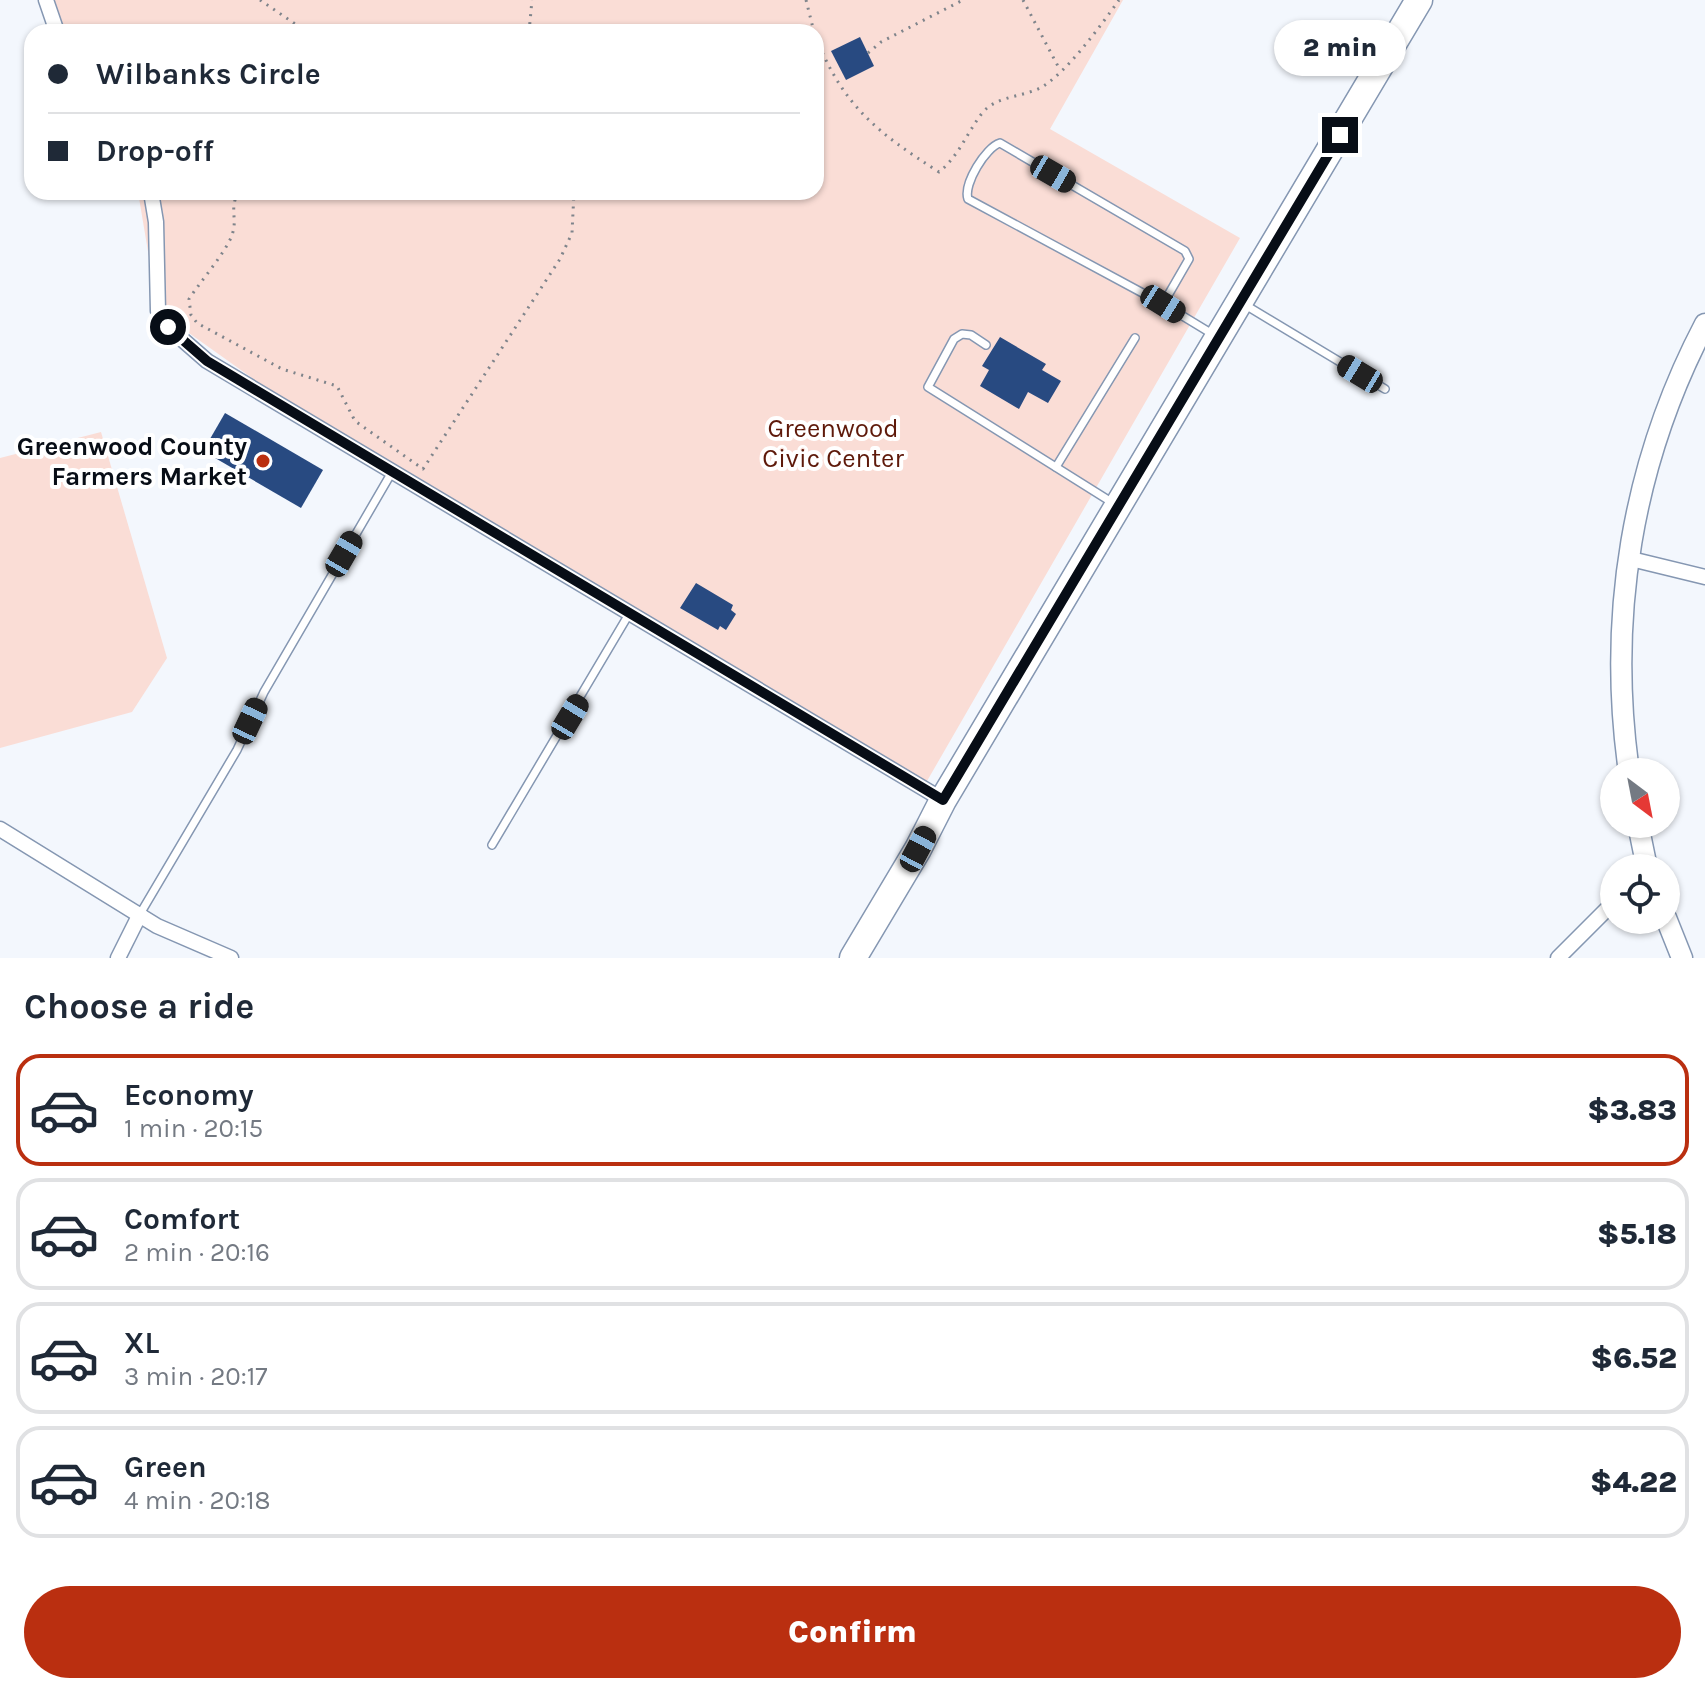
<!DOCTYPE html>
<meta charset="utf-8">
<style>
:root{--surface:#fff;--page:#f6f6f7;--text:#1f2937;--muted:#747a83;--line:#e0e1e3;--accent:#ba2f10}
body{margin:0;font-family:Karla,sans-serif;background:var(--page);color:var(--text);height:100vh;display:flex;flex-direction:column;font-size:30px;white-space:nowrap}
*{box-sizing:border-box;margin:0}
p{font-size:26px;color:var(--muted)}
.icon{flex:none;width:44px;height:44px;fill:none;stroke:currentColor;stroke-width:2;stroke-linecap:round;stroke-linejoin:round}
.map{position:relative;height:958px;overflow:hidden}
.sheet{display:flex;flex-direction:column;background:var(--surface);flex:1}
.sheet>*{flex:none}
.banner{position:absolute;left:24px;top:24px;width:800px;height:176px;border-radius:24px;box-shadow:0 2px 6px #0004;display:grid;align-content:center;height:176px;padding:0 24px;background:var(--surface)}
.needle{width:52px;rotate:148deg}
.fabs{position:absolute;left:1600px;top:758px;display:grid;gap:16px}
.fabs a{display:grid;place-items:center;width:80px;height:80px;border-radius:50%;background:var(--surface);box-shadow:0 2px 6px #0004;font-size:40px}
.end{position:absolute;width:36px;height:36px;margin:-18px;border:10px solid #070d16;background:#fff;box-shadow:0 0 0 4px #fff}
.from{border-radius:50%}
.bubble{position:absolute;height:56px;border-radius:28px;background:var(--surface);box-shadow:0 2px 6px #0004;font-size:26px;font-weight:800;line-height:56px;text-align:center}
.car{position:absolute;width:24px;height:48px;margin:-24px -12px;border-radius:10px;box-shadow:0 0 6px 2px #0007;background:linear-gradient(#222 24%,#8ab4d8 0 40%,#222 0 76%,#8ab4d8 0 86%,#222 0)}
.banner b{display:flex;align-items:center;gap:28px;height:76px;font-size:30px}
.banner b+b{border-top:2px solid var(--line)}
.banner i{width:20px;height:20px;background:var(--text)}
ul{padding:0;list-style:none}
li{display:flex;align-items:center;gap:24px;height:112px;margin:0 16px 12px;padding:0 8px;border:4px solid var(--line);border-radius:24px}
li div{flex:1}
li b{display:block;font-size:30px}
li em{font-style:normal;font-weight:800}
li.active{border-color:var(--accent)}
li>.icon{width:72px;height:72px;stroke-width:1.5}
h2{padding:0 24px;font-size:36px;line-height:96px}
.button{display:flex;gap:16px;margin-top:auto;padding:16px 24px}
.button a{flex:1;height:92px;border-radius:48px;background:var(--accent);color:#fff;font-size:32px;font-weight:800;line-height:92px;text-align:center}
.map>svg:first-child{display:block}
.green{fill:#faddd6}
.building{fill:#284a81}
.lines{fill:none;stroke-linecap:round;stroke-linejoin:round}
.lane-casing{stroke:#8597b2;stroke-width:10}
.street-casing{stroke:#8597b2;stroke-width:17}
.secondary-casing{stroke:#8597b2;stroke-width:23}
.highway-casing{stroke:#8597b2;stroke-width:29}
.path{stroke:#7f848b;stroke-width:3;stroke-dasharray:2 6;stroke-linecap:butt}
.lane{stroke:#fff;stroke-width:7}
.street{stroke:#fff;stroke-width:14}
.secondary{stroke:#fff;stroke-width:20}
.highway{stroke:#fff;stroke-width:26}
.route{stroke:#070d16;stroke-width:10}
.poi-dot{fill:#ba2f10;stroke:#fff;stroke-width:3}
.labels{text-anchor:middle;dominant-baseline:central;stroke-width:8;stroke-linejoin:round;paint-order:stroke}
.park-label{font-size:26px;fill:#5e190a;stroke:#fff}
.poi-label{font-size:26px;font-weight:bold;fill:#070d16;stroke:#fff;text-anchor:end}
</style>
<div class="map">
<svg width="1705" height="958" viewBox="0 0 1705 958">
<rect width="100%" height="100%" fill="#f3f7fd"/>
<g class="green">
<polygon points="49,0 1123,0 1050,129 1240,238 923,788 339,440 158,311 138,192 816,192 816,32 66,32"/>
<polygon points="101,432 167,658 132,712 0,748 0,458"/>
</g>
<g class="building">
<polygon points="860,37 874,66 846,80 831,51"/>
<polygon points="1000,337 1046,364 1042,370 1061,381 1048,403 1028,392 1019,409 980,386 989,370 982,366"/>
<polygon points="225,413 323,470 301,508 203,451"/>
<polygon points="696,583 733,605 731,610 736,614 726,630 720,626 718,630 680,608"/>
</g>
<g class="lines">
<g class="lane-casing">
<g id="lane">
<polyline points="1242,303 1385,389"/>
<path d="M1163,304l26,-45 -4,-8 -185,-108c-14,4 -37,41 -32,56l195,105 51,31"/>
<polyline points="986,345 971,335 962,334 954,339 928,387 1113,503"/>
<polyline points="1056,467 1135,338"/>
<polyline points="492,845 629,614"/>
<polyline points="140,914 237,750 264,692 392,472"/>
</g>
</g>
<g class="street-casing">
<g id="street">
<polyline points="46,0 57,32"/>
<polyline points="151,192 156,222 158,311 168,327 207,361 943,800"/>
<polyline points="1627,558 1705,577"/>
<polyline points="0,829 157,926 231,958"/>
<polyline points="118,958 140,914"/>
<polyline points="1558,958 1614,902"/>
</g>
</g>
<g class="secondary-casing">
<g id="secondary">
<path d="M1629,772c-22,-155 3,-309 76,-448"/>
<polyline points="1638,824 1647,868"/>
<polyline points="1666,918 1682,958"/>
</g>
</g>
<g class="highway-casing">
<polyline id="highway" points="853,958 918,849 943,800 1419,0"/>
</g>
<g class="path">
<polyline points="260,0 307,32"/>
<polyline points="806,0 814,32"/>
<polyline points="1023,0 1060,70"/>
<polyline points="529,32 532,0"/>
<path d="M816,38c28,69 62,95 123,134 21,-17 28,-40 44,-60 14,-16 39,-15 57,-24 25,-13 62,-64 79,-88"/>
<polyline points="868,53 881,42 963,0"/>
<path d="M238,192c-9,19 0,26 -6,43 -6,17 -32,47 -43,64l2,16 6,8 85,46 55,17 18,35 68,48 137,-210 12,-26 2,-41"/>
</g>
<use href="#lane" class="lane"/>
<use href="#street" class="street"/>
<use href="#secondary" class="secondary"/>
<use href="#highway" class="highway"/>
</g>
<g class="lines">
<polyline class="route" points="168,327 207,361 943,800 1340,135"/>
</g>
<circle class="poi-dot" cx="263" cy="461" r="8"/>
<g class="labels">
<g class="park-label">
<text x="833" y="428">Greenwood<tspan x="833" dy="30">Civic Center</tspan></text>
</g>
<g class="poi-label">
<text x="247" y="446">Greenwood County<tspan x="247" dy="30">Farmers Market</tspan></text>
</g>
</g>
</svg>
<div class="fabs">
<a><svg class="needle" viewBox="-14 -14 28 28"><path d="M0-13l5 13h-10z" fill="#e53935"/><path d="M0 13l5-13h-10z" fill="#747a83"/></svg></a>
<a><svg class="icon" aria-label="locate" viewBox="0 0 24 24"><circle cx="12" cy="12" r="6"/><path d="M12 2v4M12 18v4M2 12h4M18 12h4"/></svg></a>
</div>
<i class="end from" style="left:168px;top:327px"></i>
<i class="end" style="left:1340px;top:135px"></i>
<div class="bubble" style="left:1274px;top:20px;width:132px">2 min</div>
<i class="car" style="left:1053px;top:174px;rotate:120deg"></i>
<i class="car" style="left:1163px;top:304px;rotate:122deg"></i>
<i class="car" style="left:1360px;top:374px;rotate:301deg"></i>
<i class="car" style="left:344px;top:554px;rotate:30deg"></i>
<i class="car" style="left:570px;top:717px;rotate:31deg"></i>
<i class="car" style="left:250px;top:721px;rotate:25deg"></i>
<i class="car" style="left:918px;top:849px;rotate:28deg"></i>
<div class="banner">
<b><i class="from"></i>Wilbanks Circle</b>
<b><i></i>Drop-off</b>
</div>
</div>
<section class="sheet">
<h2>Choose a ride</h2>
<ul>
<li class="active"><svg class="icon" aria-label="car" viewBox="0 0 24 24"><path d="M5 17H2v-5l4-1 3-4h7l3 4 3 1v5h-3M9 17h6M6 11h13"/><circle cx="7" cy="17" r="2"/><circle cx="17" cy="17" r="2"/></svg><div><b>Economy</b><p>1 min · 20:15</p></div><em>$3.83</em></li>
<li><svg class="icon" aria-label="car" viewBox="0 0 24 24"><path d="M5 17H2v-5l4-1 3-4h7l3 4 3 1v5h-3M9 17h6M6 11h13"/><circle cx="7" cy="17" r="2"/><circle cx="17" cy="17" r="2"/></svg><div><b>Comfort</b><p>2 min · 20:16</p></div><em>$5.18</em></li>
<li><svg class="icon" aria-label="car" viewBox="0 0 24 24"><path d="M5 17H2v-5l4-1 3-4h7l3 4 3 1v5h-3M9 17h6M6 11h13"/><circle cx="7" cy="17" r="2"/><circle cx="17" cy="17" r="2"/></svg><div><b>XL</b><p>3 min · 20:17</p></div><em>$6.52</em></li>
<li><svg class="icon" aria-label="car" viewBox="0 0 24 24"><path d="M5 17H2v-5l4-1 3-4h7l3 4 3 1v5h-3M9 17h6M6 11h13"/><circle cx="7" cy="17" r="2"/><circle cx="17" cy="17" r="2"/></svg><div><b>Green</b><p>4 min · 20:18</p></div><em>$4.22</em></li>
</ul>
<div class="button"><a>Confirm</a></div>
</section>
